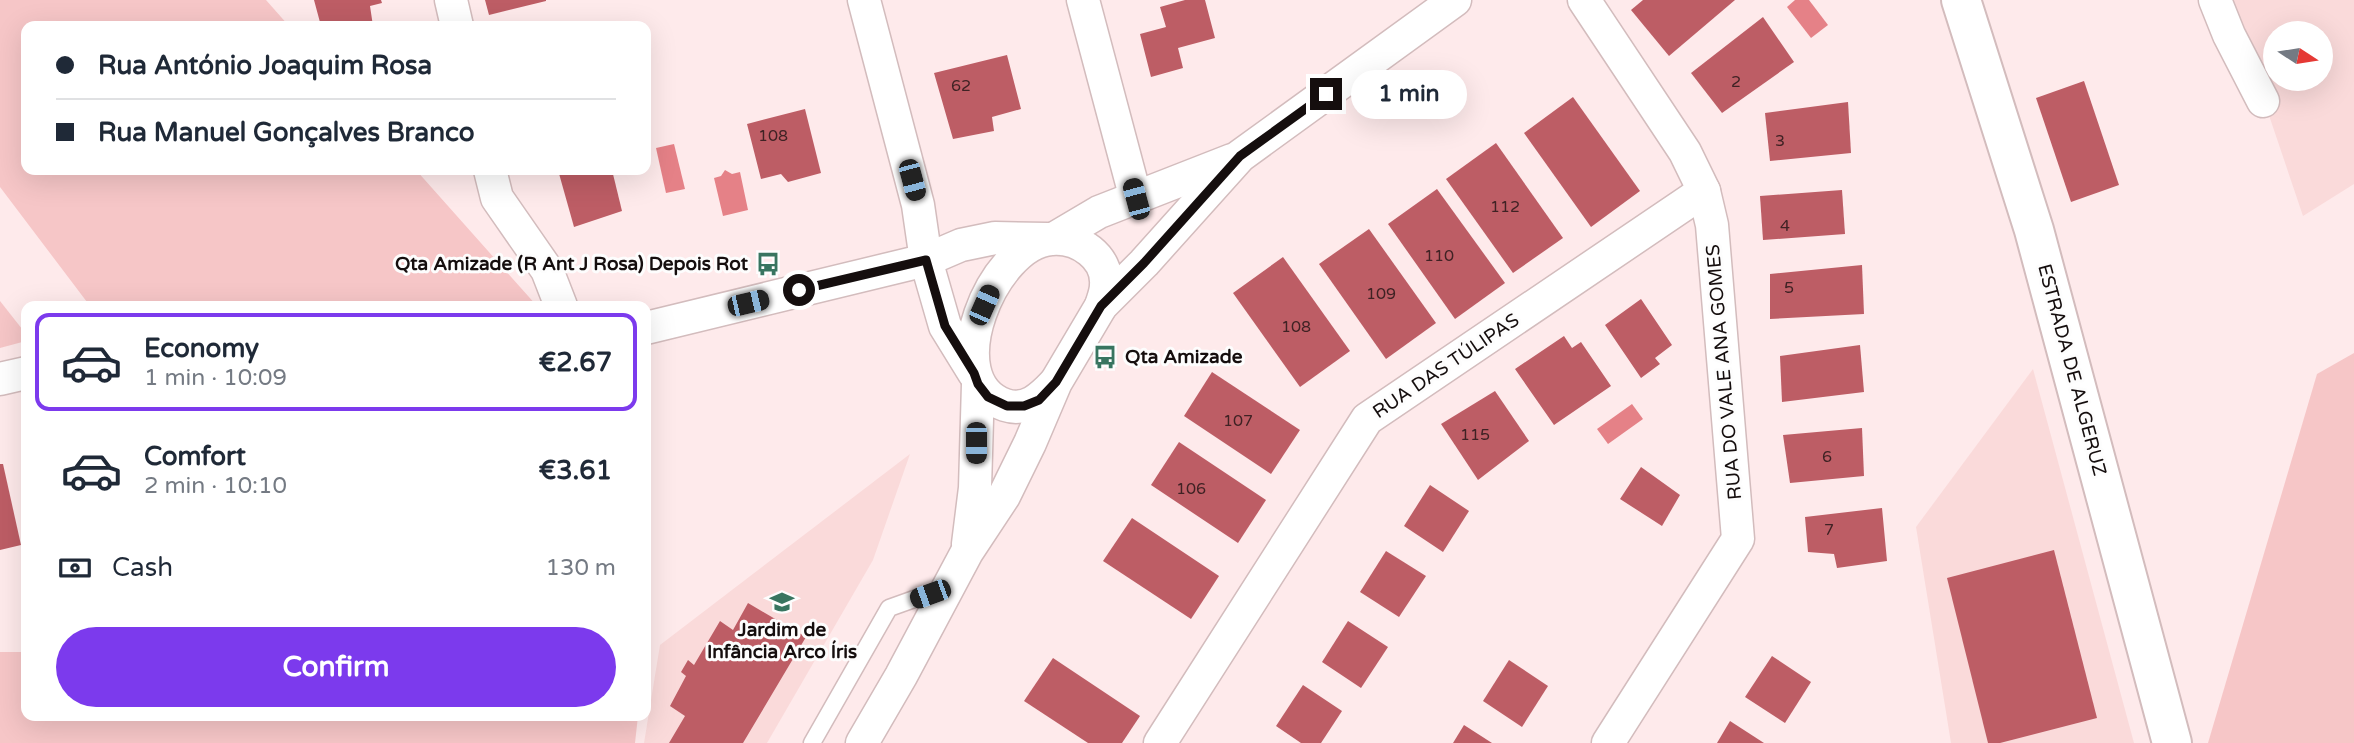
<!DOCTYPE html>
<meta charset="utf-8">
<style>
:root{--surface:#fff;--page:#f2f2f3;--text:#1f2937;--muted:#747a83;--line:#e0e1e3;--accent:#7c3aed}
body{margin:0;font-family:"Varela Round",sans-serif;background:var(--page);color:var(--text);height:100vh;display:flex;flex-direction:column;font-size:26px;white-space:nowrap}
*{box-sizing:border-box;margin:0}
p{font-size:23px;color:var(--muted)}
.icon{flex:none;width:38px;height:38px;fill:none;stroke:currentColor;stroke-width:2;stroke-linecap:round;stroke-linejoin:round}
.map{position:relative;flex:1;overflow:hidden}
.details{position:absolute;left:21px;top:301px;width:630px;height:420px;display:flex;flex-direction:column;background:var(--surface);border-radius:14px;box-shadow:0 7px 28px #0002}
.details>*{flex:none}
.top-card{position:absolute;left:21px;top:21px;width:630px;height:154px;border-radius:14px;box-shadow:0 7px 28px #0002;display:grid;align-content:center;height:154px;padding:0 35px;background:var(--surface)}
.needle{width:46px;rotate:102deg}
.fabs{position:absolute;left:2263px;top:21px;display:grid;gap:14px}
.fabs a{display:grid;place-items:center;width:70px;height:70px;border-radius:50%;background:var(--surface);box-shadow:0 7px 28px #0002;font-size:35px}
.end{position:absolute;width:32px;height:32px;margin:-16px;border:9px solid #150e0e;background:#fff;box-shadow:0 0 0 4px #fff}
.from{border-radius:50%}
.bubble{position:absolute;height:49px;border-radius:24px;background:var(--surface);box-shadow:0 7px 28px #0002;font-size:23px;font-weight:700;line-height:49px;text-align:center}
.car{position:absolute;width:21px;height:42px;margin:-21px -10px;border-radius:9px;box-shadow:0 0 5px 2px #0007;background:linear-gradient(#222 24%,#8ab4d8 0 40%,#222 0 76%,#8ab4d8 0 86%,#222 0)}
.top-card b{display:flex;align-items:center;gap:24px;height:66px;font-size:26px}
.top-card b+b{border-top:2px solid var(--line)}
.top-card i{width:18px;height:18px;background:var(--text)}
ul{padding:12px 0 0;list-style:none}
li{display:flex;align-items:center;gap:21px;height:98px;margin:0 14px 10px;padding:0 21px;border:4px solid transparent;border-radius:14px}
li div{flex:1}
li b{display:block;font-size:26px}
li em{font-style:normal;font-weight:700}
li.selected{border-color:var(--accent)}
li>.icon{width:63px;height:63px;stroke-width:1.5}
.pay{display:flex;align-items:center;gap:18px;height:77px;padding:0 35px;font-size:26px}
.pay p{margin-inline-start:auto}
.action{display:flex;gap:14px;margin-top:auto;padding:14px 35px}
.action a{flex:1;height:80px;border-radius:42px;background:var(--accent);color:#fff;font-size:28px;font-weight:700;line-height:80px;text-align:center}
.map>svg:first-child{display:block}
.built{fill:#fadada;fill-rule:evenodd}
.green{fill:#f6c6c7}
.water{fill:#e58187}
.building{fill:#bd5d65}
.lines{fill:none;stroke-linecap:round;stroke-linejoin:round}
.lane-casing{stroke:#d3bcbd;stroke-width:19}
.street-casing{stroke:#d3bcbd;stroke-width:35}
.secondary-casing{stroke:#d3bcbd;stroke-width:42}
.lane{stroke:#fff;stroke-width:16}
.street{stroke:#fff;stroke-width:32}
.secondary{stroke:#fff;stroke-width:38}
.route{stroke:#150e0e;stroke-width:9}
.labels{text-anchor:middle;dominant-baseline:central;stroke-width:6;stroke-linejoin:round;paint-order:stroke}
.number-label{font-size:16px;fill:#3f2224}
.poi-label{font-size:19px;font-weight:bold;fill:#150e0e;stroke:#fdfdfd;text-anchor:end}
.street-label{font-size:19px;fill:#150e0e;stroke:#fdfdfd}
</style>
<div class="map">
<svg width="2354" height="743" viewBox="0 0 2354 743">
<rect width="100%" height="100%" fill="#feeaeb"/>
<g class="built">
<path d="M2230,0h124v184l-51,32zM2275,33h45v46h-45z"/>
<polygon points="2033,369 2134,743 1951,743 1916,527"/>
<polygon points="910,454 873,560 767,743 644,743 660,645"/>
</g>
<g class="green">
<polygon points="0,0 266,0 289,26 26,26 26,170 416,170 537,306 90,306 0,187"/>
<polygon points="0,301 26,334 26,341 0,348"/>
<polygon points="2354,353 2354,743 2208,743 2317,374"/>
<polygon points="0,652 26,652 26,716 638,716 635,743 0,743"/>
</g>
<g class="water">
<polygon points="1795,0 1809,0 1828,25 1811,38 1787,7"/>
<polygon points="674,144 685,189 666,193 656,148"/>
<polygon points="725,170 732,174 740,172 748,210 723,216 714,178 721,176"/>
<polygon points="1632,404 1643,419 1608,444 1597,429"/>
</g>
<g class="building">
<polygon points="314,0 381,0 382,3 370,6 373,26 346,26 344,21 321,26"/>
<polygon points="485,0 546,0 546,1 489,15"/>
<polygon points="1185,0 1205,0 1215,38 1178,48 1183,68 1151,77 1140,34 1166,27 1160,7"/>
<polygon points="1643,0 1735,0 1669,56 1631,10"/>
<polygon points="1763,17 1794,62 1722,113 1691,73"/>
<polygon points="1007,55 1021,109 992,117 994,131 953,139 934,73"/>
<polygon points="2084,81 2119,185 2071,202 2036,98"/>
<polygon points="1573,97 1640,191 1591,227 1524,133"/>
<polygon points="1848,102 1851,153 1770,161 1765,113"/>
<polygon points="805,109 821,173 788,182 781,174 761,179 747,124"/>
<polygon points="1496,143 1563,238 1513,273 1446,179"/>
<polygon points="558,170 612,170 622,211 574,227"/>
<polygon points="1437,189 1505,283 1455,319 1388,224"/>
<polygon points="1842,190 1845,234 1763,240 1760,196"/>
<polygon points="1369,229 1436,323 1386,359 1319,264"/>
<polygon points="1283,257 1350,351 1300,387 1233,293"/>
<polygon points="1862,265 1864,314 1770,319 1770,274"/>
<polygon points="1641,299 1672,345 1655,358 1660,364 1641,378 1605,325"/>
<polygon points="1564,336 1572,348 1581,342 1611,386 1554,425 1515,369"/>
<polygon points="1860,345 1864,392 1782,402 1780,356"/>
<polygon points="1212,372 1300,430 1271,474 1184,416"/>
<polygon points="1495,391 1529,441 1478,480 1441,424"/>
<polygon points="1862,428 1864,476 1790,483 1783,435"/>
<polygon points="1179,442 1266,500 1238,543 1151,485"/>
<polygon points="0,464 3,464 21,545 0,550"/>
<polygon points="1641,467 1680,495 1662,526 1620,499"/>
<polygon points="1430,485 1469,511 1443,552 1404,526"/>
<polygon points="1882,508 1887,561 1837,568 1834,554 1808,552 1805,517"/>
<polygon points="1132,518 1219,576 1191,619 1103,561"/>
<polygon points="2054,550 2097,718 2000,743 1988,743 1947,578"/>
<polygon points="1386,551 1426,576 1399,617 1360,592"/>
<polygon points="748,603 806,637 743,743 669,743 685,716 670,706 686,676 681,672 688,660 694,665 720,621 733,630"/>
<polygon points="1348,621 1388,647 1361,688 1322,662"/>
<polygon points="1772,656 1811,682 1785,723 1745,697"/>
<polygon points="1053,658 1140,716 1122,743 1088,743 1024,701"/>
<polygon points="1509,660 1548,686 1522,727 1483,701"/>
<polygon points="1303,685 1342,711 1321,743 1301,743 1276,726"/>
<polygon points="1730,721 1764,743 1717,743"/>
<polygon points="1464,725 1492,743 1453,743"/>
</g>
<g class="lines">
<g class="lane-casing">
<polyline id="lane" points="812,743 889,608 945,588"/>
</g>
<g class="street-casing">
<g id="street">
<polyline points="451,0 457,26"/>
<polyline points="864,0 918,205 926,260 945,326 974,373"/>
<polyline points="1083,0 1136,199"/>
<polyline points="1584,0 1685,152 1704,191 1712,225 1738,539 1608,743"/>
<polyline points="2215,0 2229,35 2263,101"/>
<polyline points="490,170 497,198 547,270 561,306"/>
<polyline points="1055,238 1099,212 1232,160"/>
<polyline points="646,328 926,260 961,245 995,238 1047,239"/>
<polyline points="0,379 26,373"/>
<path d="M1055,383c-14,15 -29,29 -50,22 -70,-24 -12,-163 47,-166 27,-2 56,18 54,46 0,7 -3,14 -5,21"/>
<polyline points="968,544 975,488 978,384"/>
<polyline points="862,743 901,676 967,552 1004,496 1030,443 1056,382 1101,306 1144,263 1240,156 1455,0"/>
<polyline points="1160,743 1367,419 1704,191"/>
</g>
</g>
<g class="secondary-casing">
<polyline id="secondary" points="1961,0 2034,230 2172,743"/>
</g>
<use href="#lane" class="lane"/>
<use href="#street" class="street"/>
<use href="#secondary" class="secondary"/>
</g>
<g class="lines">
<polyline class="route" points="799,290 926,260 945,326 974,373 978,384 988,397 1007,406 1024,406 1039,400 1056,382 1101,306 1144,263 1240,156 1326,94"/>
</g>
<defs>
<g id="bus-bare" transform="scale(1.89)"><path d="M-5-6H5V4H4V6H2V4H-2V6H-4V4H-5ZM-3.5-4V0h7V-4ZM-3.5 1.2v1.5H-2V1.2ZM2 1.2v1.5H3.5V1.2Z" fill="#387560" stroke="#fdfdfd" stroke-width="2.5" paint-order="stroke"/></g>
<g id="school-bare" transform="scale(1.89)"><path d="M0-5L7-2L0 1L-7-2ZM-4 1L0 2.5L4 1V4Q0 6-4 4Z" fill="#387560" stroke="#fdfdfd" stroke-width="2.5" paint-order="stroke"/></g>
</defs>
<g fill-rule="evenodd">
<use href="#bus-bare" x="768" y="264"/>
<use href="#bus-bare" x="1105" y="357"/>
<use href="#school-bare" x="782" y="602"/>
</g>
<g class="labels">
<g class="number-label">
<text x="1736" y="82">2</text>
<text x="961" y="86">62</text>
<text x="773" y="136">108</text>
<text x="1780" y="141">3</text>
<text x="1505" y="207">112</text>
<text x="1785" y="226">4</text>
<text x="1439" y="256">110</text>
<text x="1789" y="288">5</text>
<text x="1381" y="294">109</text>
<text x="1296" y="327">108</text>
<text x="1238" y="421">107</text>
<text x="1475" y="435">115</text>
<text x="1827" y="457">6</text>
<text x="1191" y="489">106</text>
<text x="1829" y="530">7</text>
</g>
<g class="poi-label">
<text x="748" y="264">Qta Amizade (R Ant J Rosa) Depois Rot</text>
<text x="1125" y="357" text-anchor="start">Qta Amizade</text>
<text x="782" y="630" text-anchor="middle">Jardim de<tspan x="782" dy="22">Infância Arco Íris</tspan></text>
</g>
<g class="street-label">
<text transform="translate(1446 366) rotate(-34)">RUA DAS TÚLIPAS</text>
<text transform="translate(2072 370) rotate(75)">ESTRADA DE ALGERUZ</text>
<text transform="translate(1724 372) rotate(-95)">RUA DO VALE ANA GOMES</text>
</g>
</g>
</svg>
<div class="fabs">
<a><svg class="needle" viewBox="-14 -14 28 28"><path d="M0-13l5 13h-10z" fill="#e53935"/><path d="M0 13l5-13h-10z" fill="#747a83"/></svg></a>
</div>
<i class="end from" style="left:799px;top:290px"></i>
<i class="end" style="left:1326px;top:94px"></i>
<div class="bubble" style="left:1351px;top:70px;width:116px">1 min</div>
<i class="car" style="left:912px;top:180px;rotate:165deg"></i>
<i class="car" style="left:1136px;top:199px;rotate:345deg"></i>
<i class="car" style="left:748px;top:303px;rotate:77deg"></i>
<i class="car" style="left:984px;top:305px;rotate:24deg"></i>
<i class="car" style="left:976px;top:443px;rotate:180deg"></i>
<i class="car" style="left:930px;top:594px;rotate:250deg"></i>
<div class="top-card">
<b><i class="from"></i>Rua António Joaquim Rosa</b>
<b><i></i>Rua Manuel Gonçalves Branco</b>
</div>
<section class="details">
<ul>
<li class="selected"><svg class="icon" aria-label="car" viewBox="0 0 24 24"><path d="M5 17H2v-5l4-1 3-4h7l3 4 3 1v5h-3M9 17h6M6 11h13"/><circle cx="7" cy="17" r="2"/><circle cx="17" cy="17" r="2"/></svg><div><b>Economy</b><p>1 min · 10:09</p></div><em>€2.67</em></li>
<li><svg class="icon" aria-label="car" viewBox="0 0 24 24"><path d="M5 17H2v-5l4-1 3-4h7l3 4 3 1v5h-3M9 17h6M6 11h13"/><circle cx="7" cy="17" r="2"/><circle cx="17" cy="17" r="2"/></svg><div><b>Comfort</b><p>2 min · 10:10</p></div><em>€3.61</em></li>
</ul>
<div class="pay"><svg class="icon" aria-label="cash" viewBox="0 0 24 24"><path d="M3 7h18v10H3z"/><circle cx="12" cy="12" r="2"/></svg>Cash<p>130 m</p></div>
<div class="action"><a>Confirm</a></div>
</section>
</div>
